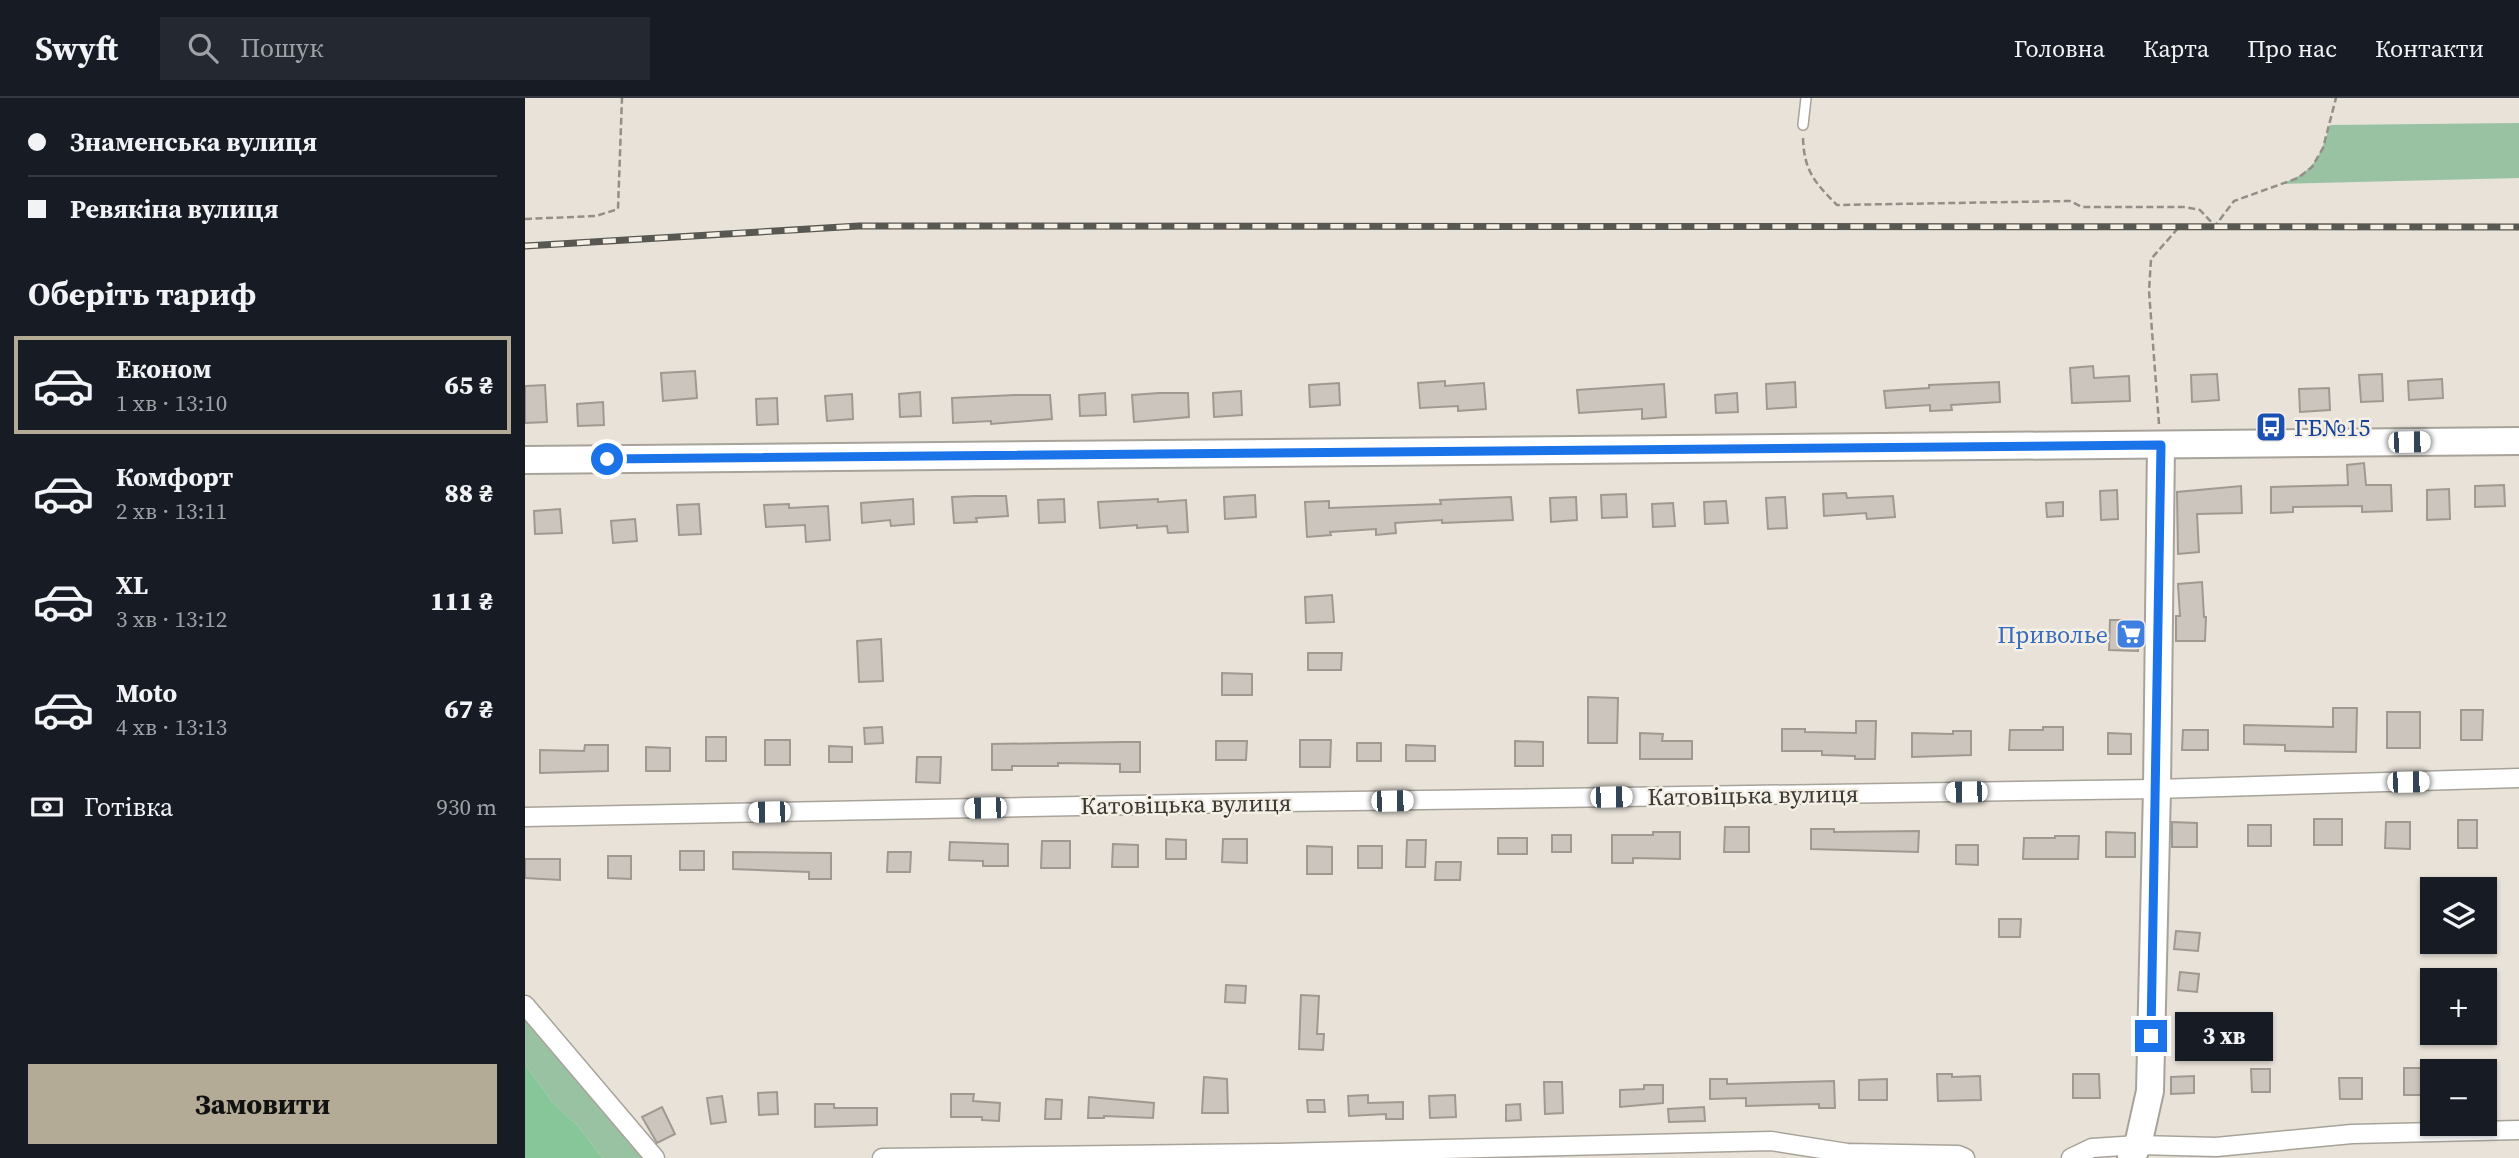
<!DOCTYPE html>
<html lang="uk">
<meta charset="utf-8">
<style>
:root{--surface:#171b24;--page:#242831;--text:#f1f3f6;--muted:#9ea1a6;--line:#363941;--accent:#b4ab97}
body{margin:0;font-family:"Source Serif 4",serif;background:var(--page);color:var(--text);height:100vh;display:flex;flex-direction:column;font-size:26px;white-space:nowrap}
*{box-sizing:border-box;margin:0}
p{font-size:23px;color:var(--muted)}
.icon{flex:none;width:38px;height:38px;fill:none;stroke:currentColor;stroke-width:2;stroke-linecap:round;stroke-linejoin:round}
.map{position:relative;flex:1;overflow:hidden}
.drawer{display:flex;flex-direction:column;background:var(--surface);width:525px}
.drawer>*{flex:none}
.guide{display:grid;align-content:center;height:154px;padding:0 28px;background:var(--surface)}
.buttons{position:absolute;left:1895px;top:779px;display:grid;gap:14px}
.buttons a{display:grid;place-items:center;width:77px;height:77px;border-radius:0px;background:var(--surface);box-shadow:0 2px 5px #0004;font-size:35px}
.end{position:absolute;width:32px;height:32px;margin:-16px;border:9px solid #1a73e8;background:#fff;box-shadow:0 0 0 4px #fff}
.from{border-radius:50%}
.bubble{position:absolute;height:49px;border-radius:0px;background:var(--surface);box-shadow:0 2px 5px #0004;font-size:23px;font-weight:800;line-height:49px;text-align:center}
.car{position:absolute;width:21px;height:42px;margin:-21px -10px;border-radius:9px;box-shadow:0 0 5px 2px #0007;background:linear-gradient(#fff 24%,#345 0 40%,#fff 0 76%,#345 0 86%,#fff 0)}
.guide b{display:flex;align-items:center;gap:24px;height:66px;font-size:26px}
.guide b+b{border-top:2px solid var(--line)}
.guide i{width:18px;height:18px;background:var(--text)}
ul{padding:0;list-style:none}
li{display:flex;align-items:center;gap:21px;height:98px;margin:0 14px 10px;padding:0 14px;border:4px solid transparent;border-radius:0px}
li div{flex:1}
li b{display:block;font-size:26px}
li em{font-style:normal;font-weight:800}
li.on{border-color:var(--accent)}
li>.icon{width:63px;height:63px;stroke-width:1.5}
h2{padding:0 28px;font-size:32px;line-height:84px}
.pay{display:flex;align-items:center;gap:18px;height:77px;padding:0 28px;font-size:26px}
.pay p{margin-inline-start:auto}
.primary-button{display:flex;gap:14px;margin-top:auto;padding:14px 28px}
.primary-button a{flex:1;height:80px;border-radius:0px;background:var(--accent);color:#111;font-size:28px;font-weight:800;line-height:80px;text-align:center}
header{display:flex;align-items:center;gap:42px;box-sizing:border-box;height:98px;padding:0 35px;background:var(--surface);border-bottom:2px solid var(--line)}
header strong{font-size:33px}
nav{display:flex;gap:38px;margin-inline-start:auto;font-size:24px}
.search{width:490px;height:63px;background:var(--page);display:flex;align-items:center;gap:18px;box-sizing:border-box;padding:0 24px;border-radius:0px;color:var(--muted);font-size:26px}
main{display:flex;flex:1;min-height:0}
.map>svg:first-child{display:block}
.green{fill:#99c2a3}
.forest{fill:#87c699}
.building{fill:#cbc5bd;stroke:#9f9a91;stroke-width:2}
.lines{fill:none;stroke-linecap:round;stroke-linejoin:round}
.lane-casing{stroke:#a8a39a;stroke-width:12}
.street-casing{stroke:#a8a39a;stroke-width:21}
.secondary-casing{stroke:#a8a39a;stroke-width:30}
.path{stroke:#938f88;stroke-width:2.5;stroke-dasharray:7 3.5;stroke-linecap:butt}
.lane{stroke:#fff;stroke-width:9}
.street{stroke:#fff;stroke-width:18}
.secondary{stroke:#fff;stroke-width:26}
.rail-casing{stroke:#595752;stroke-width:7}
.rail{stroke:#f5efe6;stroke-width:4.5;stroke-dasharray:13;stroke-linecap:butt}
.route{stroke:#1a73e8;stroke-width:9}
.labels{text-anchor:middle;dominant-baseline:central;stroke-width:5;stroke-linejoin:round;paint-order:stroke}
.transit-label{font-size:24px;fill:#164399;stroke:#f5efe6;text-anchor:start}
.shop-label{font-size:24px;fill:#366cbe;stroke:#f5efe6;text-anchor:end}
.street-label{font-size:24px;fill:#3a3834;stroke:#f5efe6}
</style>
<header>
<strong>Swyft</strong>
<div class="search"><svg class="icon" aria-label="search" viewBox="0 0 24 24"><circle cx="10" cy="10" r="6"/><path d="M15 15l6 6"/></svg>Пошук</div>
<nav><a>Головна</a><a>Карта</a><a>Про нас</a><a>Контакти</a></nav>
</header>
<main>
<section class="drawer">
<div class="guide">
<b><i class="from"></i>Знаменська вулиця</b>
<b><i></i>Ревякіна вулиця</b>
</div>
<h2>Оберіть тариф</h2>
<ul>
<li class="on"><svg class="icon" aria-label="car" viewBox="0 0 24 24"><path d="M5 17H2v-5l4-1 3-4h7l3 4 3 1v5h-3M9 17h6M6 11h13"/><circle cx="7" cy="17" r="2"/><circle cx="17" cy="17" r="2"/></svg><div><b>Економ</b><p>1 хв · 13:10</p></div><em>65 ₴</em></li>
<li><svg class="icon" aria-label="car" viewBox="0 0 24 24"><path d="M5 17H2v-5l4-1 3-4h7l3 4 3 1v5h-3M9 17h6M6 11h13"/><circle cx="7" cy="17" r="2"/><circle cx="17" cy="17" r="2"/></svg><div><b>Комфорт</b><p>2 хв · 13:11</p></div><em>88 ₴</em></li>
<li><svg class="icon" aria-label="car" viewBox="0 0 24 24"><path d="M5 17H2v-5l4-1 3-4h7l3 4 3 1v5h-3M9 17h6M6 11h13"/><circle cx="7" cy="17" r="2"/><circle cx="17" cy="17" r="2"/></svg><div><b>XL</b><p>3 хв · 13:12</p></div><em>111 ₴</em></li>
<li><svg class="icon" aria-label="car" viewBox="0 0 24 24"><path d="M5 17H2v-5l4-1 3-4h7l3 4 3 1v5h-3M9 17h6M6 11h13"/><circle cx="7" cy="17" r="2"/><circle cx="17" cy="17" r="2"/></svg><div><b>Moto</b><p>4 хв · 13:13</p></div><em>67 ₴</em></li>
</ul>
<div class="pay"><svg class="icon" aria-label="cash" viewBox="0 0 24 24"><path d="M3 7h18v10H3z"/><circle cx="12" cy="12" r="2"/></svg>Готівка<p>930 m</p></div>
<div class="primary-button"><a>Замовити</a></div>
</section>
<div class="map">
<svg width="1994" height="1060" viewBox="0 0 1994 1060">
<rect width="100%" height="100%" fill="#e8e2d9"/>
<g class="green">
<path d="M1994,25v55l-238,6c33,-12 39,-26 49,-59z"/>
<polygon points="0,907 130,1060 78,1060 52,1027 27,1004 0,966"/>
</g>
<polygon class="forest" points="0,966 27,1004 52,1027 78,1060 0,1060"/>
<g class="building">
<polygon points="1568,268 1569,280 1604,278 1605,303 1547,305 1545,270"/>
<polygon points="170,273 172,300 138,303 136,275"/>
<polygon points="1692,276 1694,302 1667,304 1666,277"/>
<polygon points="1857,276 1858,303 1836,304 1834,277"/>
<polygon points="1917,281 1918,300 1884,302 1883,283"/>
<polygon points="920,283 920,288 959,285 961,311 933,313 933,308 895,310 893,285"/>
<polygon points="1270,284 1271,309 1242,311 1241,286"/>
<polygon points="1474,284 1475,304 1426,307 1427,312 1405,313 1405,307 1361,310 1359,293 1404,290 1404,287"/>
<polygon points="814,285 815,307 785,309 784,287"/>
<polygon points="1139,286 1141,319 1117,321 1117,311 1054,315 1052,292"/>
<polygon points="20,287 22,324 0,325 0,288"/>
<polygon points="1804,290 1805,312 1775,314 1774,291"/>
<polygon points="716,293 717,317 689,319 688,295"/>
<polygon points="395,294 396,318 375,319 374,296"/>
<polygon points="580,295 581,317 555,318 554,297"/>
<polygon points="634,295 663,295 664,319 609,324 607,297"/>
<polygon points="1212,295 1213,314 1191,315 1190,297"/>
<polygon points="327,296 328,321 302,323 300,298"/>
<polygon points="490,297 525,297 527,321 466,326 466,323 428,325 427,300"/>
<polygon points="252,300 253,326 232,327 231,301"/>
<polygon points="78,304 79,327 53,328 52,306"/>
<polygon points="1839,365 1841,387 1866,387 1867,413 1837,414 1837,408 1768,409 1768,414 1746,415 1746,389 1823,387 1822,367"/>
<polygon points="1979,387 1980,408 1950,409 1950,388"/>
<polygon points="1716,388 1717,415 1672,416 1674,454 1653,456 1652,394"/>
<polygon points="1924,391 1925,421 1902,422 1902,392"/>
<polygon points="1592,392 1593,421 1576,422 1575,393"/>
<polygon points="1321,395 1322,400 1368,398 1370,419 1342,421 1341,415 1299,418 1298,396"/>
<polygon points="1101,396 1102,419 1077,420 1076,397"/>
<polygon points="730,397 731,419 700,421 699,399"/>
<polygon points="450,398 481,398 483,418 451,420 452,424 429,425 427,399"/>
<polygon points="986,399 988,422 917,425 917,422 870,425 871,435 851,437 851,431 805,434 806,437 782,439 780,404 804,403 804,410 916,406 915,402"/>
<polygon points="1051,399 1052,422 1026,424 1025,400"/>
<polygon points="1260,399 1262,430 1243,431 1241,400"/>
<polygon points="388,401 389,426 366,428 365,422 337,425 336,405"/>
<polygon points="539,401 540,424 514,425 513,402"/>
<polygon points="633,401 633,404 661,402 663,434 643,435 642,428 612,430 612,427 575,430 573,404"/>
<polygon points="1201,403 1203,425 1180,426 1179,404"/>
<polygon points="1538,404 1538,418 1522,419 1521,405"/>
<polygon points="1148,405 1150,428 1128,429 1127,406"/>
<polygon points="174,406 176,436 154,437 152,407"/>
<polygon points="264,406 264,410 303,408 305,442 281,444 280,427 241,429 239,407"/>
<polygon points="35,411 37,435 10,436 9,413"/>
<polygon points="110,421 112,443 88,445 86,423"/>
<polygon points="1677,484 1679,519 1681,519 1680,543 1651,543 1651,518 1655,518 1653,486"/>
<polygon points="807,497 809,524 781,525 780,499"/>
<polygon points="1585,522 1613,522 1613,553 1584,552"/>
<polygon points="356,541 358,583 334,584 332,543"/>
<polygon points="783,555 817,555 816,572 783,572"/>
<polygon points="697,575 727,576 727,597 697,597"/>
<polygon points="1063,599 1093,600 1092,645 1063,645"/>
<polygon points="1808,610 1832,610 1831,654 1760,653 1760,647 1719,646 1719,627 1808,629"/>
<polygon points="1936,612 1958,612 1957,642 1936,642"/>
<rect x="1862" y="614" width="33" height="36"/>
<polygon points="1331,623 1351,623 1350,661 1330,661 1330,658 1297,657 1297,653 1257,653 1257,631 1280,631 1280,634 1331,635"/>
<polygon points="357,629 358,645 340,646 339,630"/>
<polygon points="1518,629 1538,629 1538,652 1484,652 1485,632 1518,632"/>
<polygon points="1658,632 1683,632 1683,652 1657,652"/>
<polygon points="1428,633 1446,633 1446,657 1387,659 1387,635 1428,636"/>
<polygon points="1115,635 1138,636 1137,643 1167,643 1167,661 1115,661"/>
<polygon points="1583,635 1606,636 1606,656 1583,656"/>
<rect x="181" y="639" width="20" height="24"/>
<rect x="240" y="642" width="25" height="25"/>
<polygon points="775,642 806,642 805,669 775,669"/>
<polygon points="691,643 722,643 721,662 691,662"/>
<polygon points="990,643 1018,644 1018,668 990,668"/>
<polygon points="596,644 615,644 615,674 595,674 595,666 533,665 533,668 487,668 487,672 467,672 467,646"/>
<rect x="832" y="645" width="24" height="18"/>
<polygon points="60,647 83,647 83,673 15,675 15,652 59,653"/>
<polygon points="881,647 910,648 910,663 881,663"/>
<polygon points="304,648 327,649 327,664 304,664"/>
<polygon points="121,649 145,650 145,673 121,673"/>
<polygon points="392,659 416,659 415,685 391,684"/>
<rect x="1789" y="721" width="28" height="26"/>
<rect x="1933" y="722" width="19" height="28"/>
<polygon points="1647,724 1672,725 1672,749 1647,749"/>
<polygon points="1861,724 1885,724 1885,751 1860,750"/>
<rect x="1723" y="727" width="23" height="21"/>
<polygon points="1200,729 1224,729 1224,754 1199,754"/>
<polygon points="1286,731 1309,731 1309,734 1394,733 1393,754 1286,751"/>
<polygon points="1128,734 1155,734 1155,761 1108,760 1108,765 1087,765 1087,737 1128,737"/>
<polygon points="1581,734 1610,735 1610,759 1581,759"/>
<rect x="1027" y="737" width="19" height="17"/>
<polygon points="1530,738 1554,738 1553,761 1498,761 1499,740 1530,740"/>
<rect x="973" y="740" width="29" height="16"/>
<polygon points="641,741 661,742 661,761 641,761"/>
<polygon points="698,741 722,741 722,765 697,764"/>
<polygon points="882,742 901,742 900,769 881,769"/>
<polygon points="517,743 545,743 545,770 516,770"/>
<polygon points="425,744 483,746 483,768 458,768 458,763 424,762"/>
<polygon points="588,746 613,747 613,769 587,769"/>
<polygon points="1431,747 1453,747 1453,767 1431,766"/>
<polygon points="782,748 807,749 807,776 782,776"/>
<rect x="833" y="748" width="24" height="22"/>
<rect x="155" y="753" width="24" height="19"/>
<polygon points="208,754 306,755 306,781 284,781 284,774 208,771"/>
<polygon points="363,754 386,754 385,774 362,774"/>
<polygon points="83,758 106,758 106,781 83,780"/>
<polygon points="0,761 35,761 35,782 0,780"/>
<polygon points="911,764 936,764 935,782 910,782"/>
<polygon points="1474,821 1496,821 1495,839 1474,839"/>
<polygon points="1651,833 1675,835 1673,853 1649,851"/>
<polygon points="1655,874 1674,876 1672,894 1653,892"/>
<polygon points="701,887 721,888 720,905 700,904"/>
<polygon points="776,897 794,898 792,936 799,936 798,952 774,951"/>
<rect x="1879" y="970" width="29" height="27"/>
<polygon points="1726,971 1745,971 1745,994 1727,994"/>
<polygon points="1412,976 1427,976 1427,979 1455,978 1456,1002 1413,1003"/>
<polygon points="1548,976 1574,976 1575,1000 1548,1000"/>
<polygon points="1669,978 1669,995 1646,996 1646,979"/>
<polygon points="679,979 702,981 703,1015 677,1015"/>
<polygon points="1814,980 1837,980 1837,1001 1815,1001"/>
<polygon points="1185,981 1202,981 1202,986 1309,983 1310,1010 1294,1010 1294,1006 1221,1008 1221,1000 1185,1001"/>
<polygon points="1362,981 1362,1002 1334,1002 1334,982"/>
<polygon points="1019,984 1037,984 1038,1015 1020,1016"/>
<polygon points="1119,987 1138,987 1138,1005 1095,1009 1095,992 1119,991"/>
<polygon points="252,994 253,1016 234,1017 233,995"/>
<polygon points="426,996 449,996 448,1003 475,1005 474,1023 457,1022 457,1019 426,1019"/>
<polygon points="843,997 843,1005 878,1004 878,1021 861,1021 861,1016 824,1018 823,998"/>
<polygon points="930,997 931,1019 905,1020 904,998"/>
<polygon points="197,998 201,1024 186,1026 182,1000"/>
<polygon points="564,999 629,1005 628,1020 579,1018 579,1020 563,1020"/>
<polygon points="521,1001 537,1002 536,1021 520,1021"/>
<polygon points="782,1002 799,1002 800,1014 783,1014"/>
<polygon points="290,1006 309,1006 309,1010 352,1010 352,1027 290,1029"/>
<polygon points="995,1006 996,1022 981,1023 981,1007"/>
<polygon points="137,1009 150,1036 132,1045 117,1019"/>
<polygon points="1179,1009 1180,1023 1144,1024 1143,1011"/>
</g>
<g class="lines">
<g class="lane-casing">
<polyline id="lane" points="1278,27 1281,0"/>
</g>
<g class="street-casing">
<g id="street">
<polyline points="0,719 758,704 1632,691 1994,680"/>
<polyline points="0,907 130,1060"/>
<polyline points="357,1060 752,1055 1246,1043 1322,1055 1433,1057 1440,1060"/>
<polyline points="1546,1060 1567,1050 1613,1047 1691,1049 1827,1036 1994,1032"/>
</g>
</g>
<g class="secondary-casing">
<g id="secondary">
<polyline points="0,362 1994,343"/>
<polyline points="1606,1060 1613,1047 1625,993 1632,691 1636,347"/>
</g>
</g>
<g class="path">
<path d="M1278,40c1,33 12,45 34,67l233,-4 12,6h103l15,3 15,16"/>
<polyline points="0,121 71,118 93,111 97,0"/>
<polyline points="1634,326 1624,193 1626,161 1655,128 1690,128 1709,103 1773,80 1787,69 1798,50 1811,0"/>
</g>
<use href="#lane" class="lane"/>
<use href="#street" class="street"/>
<use href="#secondary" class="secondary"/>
<g class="rail-casing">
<polyline id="rail" points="0,148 334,128 1994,129"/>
</g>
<use href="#rail" class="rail"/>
</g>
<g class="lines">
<polyline class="route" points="82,361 1636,347 1626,938"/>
</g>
<defs>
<g id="bus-square" transform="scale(1.575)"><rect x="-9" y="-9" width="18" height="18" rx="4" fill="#1a4fb4" stroke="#f5efe6"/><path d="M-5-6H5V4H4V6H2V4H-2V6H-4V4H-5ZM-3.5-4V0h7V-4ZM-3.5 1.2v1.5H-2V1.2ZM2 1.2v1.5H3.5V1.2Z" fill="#fff"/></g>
<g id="supermarket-square" transform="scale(1.575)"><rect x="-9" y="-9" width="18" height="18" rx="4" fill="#3f7fe0" stroke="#f5efe6"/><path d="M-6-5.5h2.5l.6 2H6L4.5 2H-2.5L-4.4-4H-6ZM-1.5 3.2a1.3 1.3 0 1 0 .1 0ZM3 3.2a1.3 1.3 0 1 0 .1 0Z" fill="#fff"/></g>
</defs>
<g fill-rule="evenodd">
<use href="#bus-square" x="1746" y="329"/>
<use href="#supermarket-square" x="1606" y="536"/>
</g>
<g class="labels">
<g class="transit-label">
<text x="1769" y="329">ГБ№15</text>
</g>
<g class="shop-label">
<text x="1583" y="536">Приволье</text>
</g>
<g class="street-label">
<text transform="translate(1228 697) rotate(-1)">Катовіцька вулиця</text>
<text transform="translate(661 706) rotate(-1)">Катовіцька вулиця</text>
</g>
</g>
</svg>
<div class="buttons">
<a><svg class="icon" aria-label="layers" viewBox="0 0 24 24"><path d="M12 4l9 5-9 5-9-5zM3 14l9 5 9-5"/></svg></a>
<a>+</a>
<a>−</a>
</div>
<i class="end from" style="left:82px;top:361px"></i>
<i class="end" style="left:1626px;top:938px"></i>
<div class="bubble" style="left:1650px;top:914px;width:98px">3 хв</div>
<i class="car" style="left:1884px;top:344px;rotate:89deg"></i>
<i class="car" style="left:1883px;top:684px;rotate:89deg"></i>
<i class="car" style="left:1441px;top:694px;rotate:269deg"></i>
<i class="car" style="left:1086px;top:699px;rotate:89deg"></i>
<i class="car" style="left:867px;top:703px;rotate:89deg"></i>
<i class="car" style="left:460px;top:710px;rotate:269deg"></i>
<i class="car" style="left:244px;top:714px;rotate:269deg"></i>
</div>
</main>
